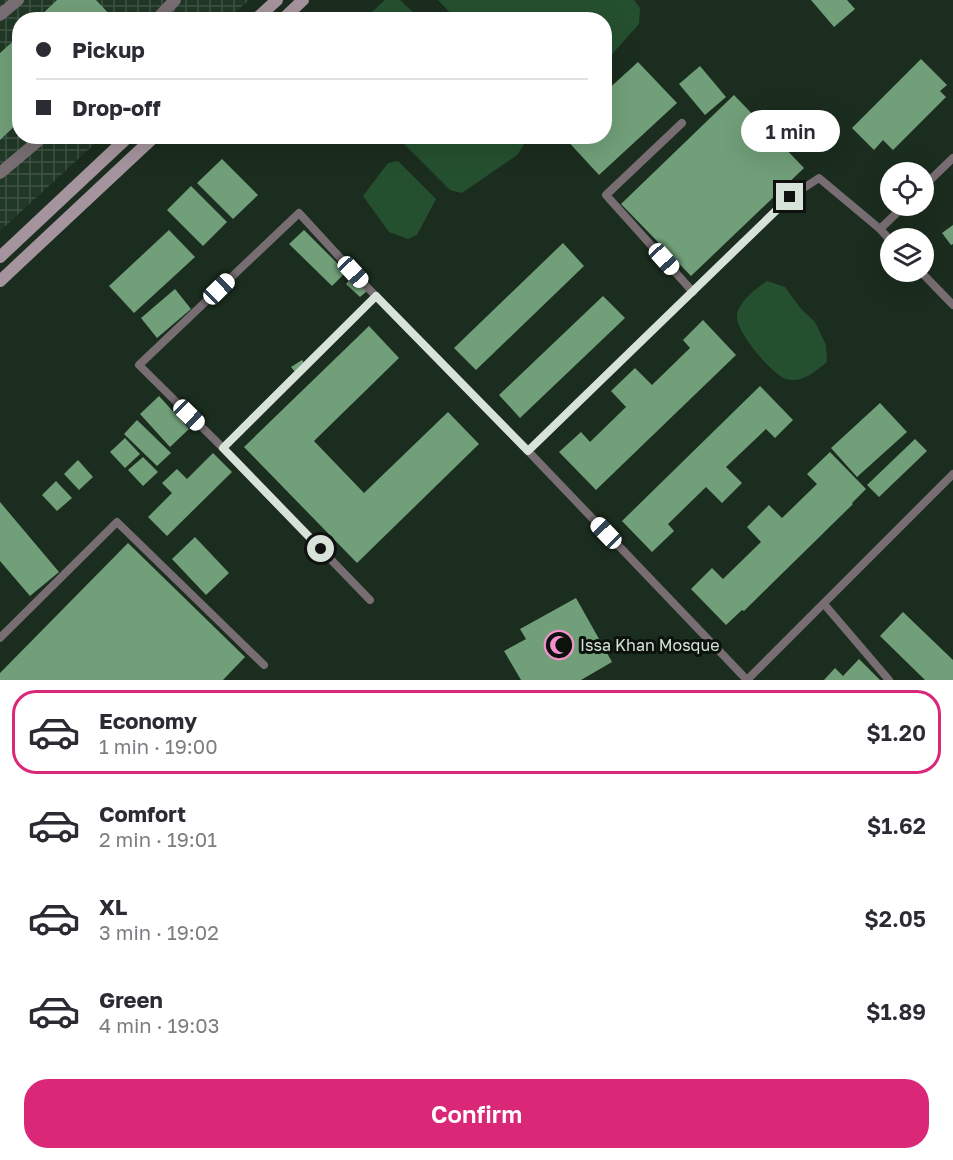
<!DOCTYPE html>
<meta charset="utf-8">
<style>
:root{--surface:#fff;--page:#f7f7f7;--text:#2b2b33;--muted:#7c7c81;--line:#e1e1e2;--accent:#db2777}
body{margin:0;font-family:"Golos Text",sans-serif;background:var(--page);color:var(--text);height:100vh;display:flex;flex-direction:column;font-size:22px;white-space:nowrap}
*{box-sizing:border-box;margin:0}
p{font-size:20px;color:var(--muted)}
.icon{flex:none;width:33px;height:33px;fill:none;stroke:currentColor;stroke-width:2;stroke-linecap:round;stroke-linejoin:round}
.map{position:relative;height:680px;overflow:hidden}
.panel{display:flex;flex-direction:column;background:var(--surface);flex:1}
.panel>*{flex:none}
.banner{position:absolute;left:12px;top:12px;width:600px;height:132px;border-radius:24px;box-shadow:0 6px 24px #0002;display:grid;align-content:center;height:132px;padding:0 24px;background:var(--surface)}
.buttons{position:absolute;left:880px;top:162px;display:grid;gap:12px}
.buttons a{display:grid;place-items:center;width:54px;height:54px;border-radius:50%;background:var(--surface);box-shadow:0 6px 24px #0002;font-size:30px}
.end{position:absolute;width:27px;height:27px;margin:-14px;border:8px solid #d7e2d9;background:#111;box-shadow:0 0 0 3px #111}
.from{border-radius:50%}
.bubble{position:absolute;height:42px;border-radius:21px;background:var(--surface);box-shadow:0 6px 24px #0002;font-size:20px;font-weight:600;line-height:42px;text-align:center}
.car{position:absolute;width:18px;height:36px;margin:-18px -9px;border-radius:8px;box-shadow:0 0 4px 2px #0007;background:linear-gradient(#fff 24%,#345 0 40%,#fff 0 76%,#345 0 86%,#fff 0)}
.banner b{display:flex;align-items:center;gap:21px;height:57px;font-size:22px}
.banner b+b{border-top:2px solid var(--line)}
.banner i{width:15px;height:15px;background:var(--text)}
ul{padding:10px 0 0;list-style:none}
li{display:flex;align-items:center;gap:18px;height:84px;margin:0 12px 9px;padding:0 12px;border:3px solid transparent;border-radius:24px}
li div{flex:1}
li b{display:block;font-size:22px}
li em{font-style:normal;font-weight:600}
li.on{border-color:var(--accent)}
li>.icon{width:54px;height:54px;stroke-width:1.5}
.action{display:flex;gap:12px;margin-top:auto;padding:12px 24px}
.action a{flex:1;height:69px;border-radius:24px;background:var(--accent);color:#fff;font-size:24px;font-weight:600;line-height:69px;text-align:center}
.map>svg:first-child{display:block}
.industrial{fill:url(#industrial-grid)}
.water{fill:#25502f}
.building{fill:#719f79}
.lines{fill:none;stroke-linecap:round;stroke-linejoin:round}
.service{stroke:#776d72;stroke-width:8}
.minor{stroke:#776d72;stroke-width:12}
.secondary{stroke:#a5949d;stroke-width:12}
.route{stroke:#d7e2d9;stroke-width:8}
.labels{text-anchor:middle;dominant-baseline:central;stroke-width:6;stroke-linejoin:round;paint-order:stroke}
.poi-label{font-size:16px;fill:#d7e2d9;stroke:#0b130c;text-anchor:start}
</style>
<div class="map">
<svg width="953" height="680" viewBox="0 0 953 680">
<defs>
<pattern id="industrial-grid" width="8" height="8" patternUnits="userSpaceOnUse" patternTransform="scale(1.5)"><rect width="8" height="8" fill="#213826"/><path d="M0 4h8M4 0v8" fill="none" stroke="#405445"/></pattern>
</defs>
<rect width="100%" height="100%" fill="#1b2d1e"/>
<polygon class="industrial" points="0,0 249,0 228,19 20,20 20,136 102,137 0,231"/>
<g class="water">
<polygon points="385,0 400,0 420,19 364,19"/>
<polygon points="438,0 634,0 640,8 639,24 605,62 604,20 456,19"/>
<polygon points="397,137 529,137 517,155 462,193 450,190"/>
<polygon points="398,161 436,199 417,235 408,239 389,232 363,196 388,163"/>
<path d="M767,281l18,6 16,22 14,13 11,23 1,17c-11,9 -26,22 -41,17 -15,-5 -52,-50 -49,-64 2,-13 19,-27 30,-34z"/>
</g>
<g class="building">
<polygon points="57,0 96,0 115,20 36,20"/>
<polygon points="811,0 847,0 855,9 834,27"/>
<polygon points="20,35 20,121 0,140 0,53"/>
<polygon points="921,59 947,85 940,91 946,97 893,150 883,140 874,150 852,128"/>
<polygon points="638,62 677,103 599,175 563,136 604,136 604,93"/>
<polygon points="700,66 726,97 705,115 679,84"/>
<polygon points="734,95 804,168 691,276 621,204"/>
<polygon points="222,159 258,195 233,219 197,183"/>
<polygon points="191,186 227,222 203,246 167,210"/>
<polygon points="953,225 953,244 951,245 942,233"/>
<polygon points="169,230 195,257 134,313 109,286"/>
<polygon points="304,230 346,272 332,286 289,244"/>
<polygon points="563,243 584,266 476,370 454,348"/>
<polygon points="352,277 367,291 360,297 346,284"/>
<polygon points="175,289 191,309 157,338 141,318"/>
<polygon points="603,296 625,318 520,418 499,395"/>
<polygon points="703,320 736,355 596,490 559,452 581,432 590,442 626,407 611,391 635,368 652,385 690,348 683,340"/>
<polygon points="369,326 399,358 314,441 364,493 448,412 479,444 357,563 244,447"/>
<polygon points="302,360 305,364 295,372 291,367"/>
<polygon points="760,386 793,420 775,438 766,429 726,467 742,483 722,503 706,487 668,524 674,531 652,552 622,521"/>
<polygon points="159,396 189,429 170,447 140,414"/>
<polygon points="880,403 907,432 857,477 831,448"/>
<polygon points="137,420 171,453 157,466 124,434"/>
<polygon points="125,438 140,454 125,468 110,452"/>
<polygon points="915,439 927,451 879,497 867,485"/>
<polygon points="830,452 866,489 852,503 853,504 744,611 742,610 726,625 691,589 712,568 723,579 761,542 747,527 769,505 782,518 817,484 807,474"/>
<polygon points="213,453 232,472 167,536 148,517 172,493 162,483 177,469 187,479"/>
<polygon points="143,457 158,472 143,486 128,470"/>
<polygon points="78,460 93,477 79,490 64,474"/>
<polygon points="56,481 72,498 57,511 42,495"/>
<polygon points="0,502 59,572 30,596 0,561"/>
<polygon points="195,537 229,573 206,595 172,559"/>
<polygon points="128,543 245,657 223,680 0,680 0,673"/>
<polygon points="576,598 612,662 581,680 521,680 504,651 526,639 520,629"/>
<polygon points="903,612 953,660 953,680 925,680 880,636"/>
<polygon points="859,659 880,680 824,680 835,668 843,676"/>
</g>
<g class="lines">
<g class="service">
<polyline points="682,123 606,195 693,292"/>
<polyline points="924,186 953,158"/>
<polyline points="880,229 904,206"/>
<polyline points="921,272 953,305"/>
<polyline points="223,448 376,296"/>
<polyline points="528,451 790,197 819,178 880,229 891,241"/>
<polyline points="370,600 223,448 139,365 299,213 367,287 528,451 747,680"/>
<polyline points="824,604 889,680"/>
<polyline points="0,638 117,522 264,665"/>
<polyline points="747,680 953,474"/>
</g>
<g class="minor">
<polyline points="0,15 18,0"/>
<polyline points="156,20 175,0"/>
<polyline points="0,173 44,136"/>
</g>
<g class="secondary">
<polyline points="255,20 277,0"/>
<polyline points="282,20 303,0"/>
<polyline points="0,257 129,136"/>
<polyline points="0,281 155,136"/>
</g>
</g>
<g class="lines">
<polyline class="route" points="321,549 223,448 376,296 528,451 790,197"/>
</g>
<defs>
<g id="mosque-ring" transform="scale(1.5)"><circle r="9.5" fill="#0b130c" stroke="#f790ce" stroke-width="1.5"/><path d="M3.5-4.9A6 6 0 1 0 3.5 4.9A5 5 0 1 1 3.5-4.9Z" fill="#f790ce"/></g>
</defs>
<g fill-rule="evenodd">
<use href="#mosque-ring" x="559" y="645"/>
</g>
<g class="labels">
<g class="poi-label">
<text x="580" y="645">Issa Khan Mosque</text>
</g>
</g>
</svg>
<div class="buttons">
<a><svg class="icon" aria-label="locate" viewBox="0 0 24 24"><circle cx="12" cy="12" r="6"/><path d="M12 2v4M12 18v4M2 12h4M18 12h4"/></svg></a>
<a><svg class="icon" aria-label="layers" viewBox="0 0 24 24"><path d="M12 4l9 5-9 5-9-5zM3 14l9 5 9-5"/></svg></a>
</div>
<i class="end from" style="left:321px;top:549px"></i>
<i class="end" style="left:790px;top:197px"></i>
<div class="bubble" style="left:741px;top:110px;width:99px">1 min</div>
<i class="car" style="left:664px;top:259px;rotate:138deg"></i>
<i class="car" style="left:353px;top:272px;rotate:137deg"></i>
<i class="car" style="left:219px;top:289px;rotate:46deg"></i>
<i class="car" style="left:189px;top:415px;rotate:134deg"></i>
<i class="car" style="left:606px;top:533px;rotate:316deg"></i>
<div class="banner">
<b><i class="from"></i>Pickup</b>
<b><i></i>Drop-off</b>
</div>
</div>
<section class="panel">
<ul>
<li class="on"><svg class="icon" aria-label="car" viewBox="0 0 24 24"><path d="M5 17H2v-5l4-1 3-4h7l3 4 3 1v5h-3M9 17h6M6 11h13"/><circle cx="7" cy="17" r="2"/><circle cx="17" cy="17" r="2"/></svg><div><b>Economy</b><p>1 min · 19:00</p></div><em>$1.20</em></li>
<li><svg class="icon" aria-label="car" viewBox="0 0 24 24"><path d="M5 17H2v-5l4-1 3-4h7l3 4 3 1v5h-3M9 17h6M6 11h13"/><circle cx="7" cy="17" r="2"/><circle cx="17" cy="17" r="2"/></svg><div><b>Comfort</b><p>2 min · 19:01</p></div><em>$1.62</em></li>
<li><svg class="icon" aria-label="car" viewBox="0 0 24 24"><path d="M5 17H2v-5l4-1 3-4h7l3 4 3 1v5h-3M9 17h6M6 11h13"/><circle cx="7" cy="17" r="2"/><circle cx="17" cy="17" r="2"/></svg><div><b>XL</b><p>3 min · 19:02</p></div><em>$2.05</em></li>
<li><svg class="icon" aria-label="car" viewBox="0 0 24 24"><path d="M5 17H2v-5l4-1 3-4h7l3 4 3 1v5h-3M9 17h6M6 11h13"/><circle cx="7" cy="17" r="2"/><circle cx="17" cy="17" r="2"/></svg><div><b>Green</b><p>4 min · 19:03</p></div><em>$1.89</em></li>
</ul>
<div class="action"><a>Confirm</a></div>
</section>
